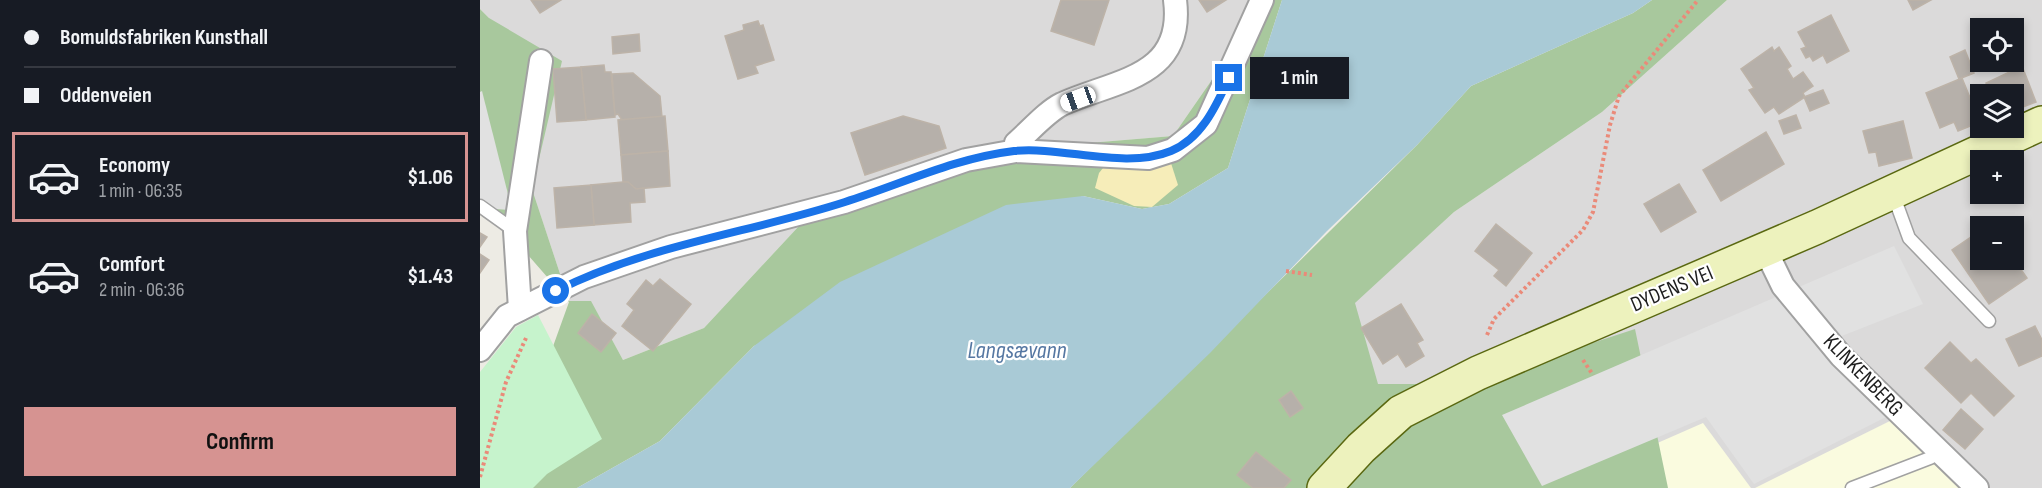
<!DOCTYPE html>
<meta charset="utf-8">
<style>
:root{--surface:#171b24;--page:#20242c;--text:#f1f3f6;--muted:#9ea1a6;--line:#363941;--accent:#d69391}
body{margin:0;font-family:"Sofia Sans Condensed",sans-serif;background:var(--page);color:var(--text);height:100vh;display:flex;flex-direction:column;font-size:22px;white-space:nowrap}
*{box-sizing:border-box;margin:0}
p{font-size:20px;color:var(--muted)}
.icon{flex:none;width:33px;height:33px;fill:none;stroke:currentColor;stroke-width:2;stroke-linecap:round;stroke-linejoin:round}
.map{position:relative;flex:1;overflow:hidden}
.details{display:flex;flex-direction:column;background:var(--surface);width:480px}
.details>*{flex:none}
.guide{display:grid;align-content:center;height:132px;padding:0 24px;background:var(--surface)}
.controls{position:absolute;left:1490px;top:18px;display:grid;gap:12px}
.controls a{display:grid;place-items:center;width:54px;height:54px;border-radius:0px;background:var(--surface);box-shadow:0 3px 9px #0003;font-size:30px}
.end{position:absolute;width:27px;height:27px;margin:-14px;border:8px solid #1a73e8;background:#fff;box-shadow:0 0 0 3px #fff}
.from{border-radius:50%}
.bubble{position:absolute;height:42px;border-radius:0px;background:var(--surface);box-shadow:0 3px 9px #0003;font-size:20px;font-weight:700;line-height:42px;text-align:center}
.car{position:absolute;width:18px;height:36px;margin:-18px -9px;border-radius:8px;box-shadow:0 0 4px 2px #0007;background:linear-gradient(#fff 24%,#345 0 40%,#fff 0 76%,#345 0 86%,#fff 0)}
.guide b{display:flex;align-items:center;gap:21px;height:57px;font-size:22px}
.guide b+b{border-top:2px solid var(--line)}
.guide i{width:15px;height:15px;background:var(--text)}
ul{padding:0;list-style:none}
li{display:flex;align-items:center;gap:18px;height:90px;margin:0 12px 9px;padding:0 12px;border:3px solid transparent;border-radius:0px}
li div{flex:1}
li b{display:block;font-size:22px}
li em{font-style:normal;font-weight:700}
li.on{border-color:var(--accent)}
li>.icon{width:54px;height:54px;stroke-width:1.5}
.action{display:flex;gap:12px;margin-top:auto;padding:12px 24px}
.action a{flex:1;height:69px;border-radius:0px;background:var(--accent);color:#111;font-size:24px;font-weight:700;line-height:69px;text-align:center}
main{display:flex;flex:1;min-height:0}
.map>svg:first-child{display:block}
.residential{fill:#dbdada;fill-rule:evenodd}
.education{fill:#fafbdf}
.forest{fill:#a8c89d}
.sand{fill:#f6edb9}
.park{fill:#c6f3cc}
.parking{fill:#e1e1e1}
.water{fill:#a9cad6}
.building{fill:#b6b0aa;stroke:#bdb3a8;stroke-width:1.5}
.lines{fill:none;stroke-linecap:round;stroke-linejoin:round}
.lane-casing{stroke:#a1a1a1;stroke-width:15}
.street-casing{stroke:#a1a1a1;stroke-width:26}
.secondary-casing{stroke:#5a6811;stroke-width:36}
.path{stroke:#ea8a79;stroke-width:4;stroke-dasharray:3 3;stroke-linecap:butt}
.lane{stroke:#fff;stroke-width:12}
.street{stroke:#fff;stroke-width:22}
.secondary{stroke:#edf2bd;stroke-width:33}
.route{stroke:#1a73e8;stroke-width:8}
.labels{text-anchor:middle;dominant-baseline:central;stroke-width:4.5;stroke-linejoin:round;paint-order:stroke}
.street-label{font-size:22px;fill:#1d1d1d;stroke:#fff}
.water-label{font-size:24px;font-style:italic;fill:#5577a2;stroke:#fff}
</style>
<main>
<section class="details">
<div class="guide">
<b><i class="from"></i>Bomuldsfabriken Kunsthall</b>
<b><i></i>Oddenveien</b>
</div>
<ul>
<li class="on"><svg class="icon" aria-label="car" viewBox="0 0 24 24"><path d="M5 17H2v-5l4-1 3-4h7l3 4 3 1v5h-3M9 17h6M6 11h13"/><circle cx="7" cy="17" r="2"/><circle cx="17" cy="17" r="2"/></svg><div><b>Economy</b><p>1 min · 06:35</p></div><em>$1.06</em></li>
<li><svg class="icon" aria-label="car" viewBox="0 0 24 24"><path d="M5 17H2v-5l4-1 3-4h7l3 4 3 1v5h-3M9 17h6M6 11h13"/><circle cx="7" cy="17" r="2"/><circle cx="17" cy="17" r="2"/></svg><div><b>Comfort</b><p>2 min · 06:36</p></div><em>$1.43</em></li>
</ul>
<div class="action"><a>Confirm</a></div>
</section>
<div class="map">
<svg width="1562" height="488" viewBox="0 0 1562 488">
<rect width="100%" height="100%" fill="#edebe4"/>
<g class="residential">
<polygon points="0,0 771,0 765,32 693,136 513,151 346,197 224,328 143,360 111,302 89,301 52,189 9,18 0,9"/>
<path d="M1247,0h315v488h-374l-200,-104h-91l-23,-81 100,-91 148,-100zM1500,28h33v34h-33zM1500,94h33v34h-33zM1500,160h33v34h-33zM1500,226h33v34h-33z"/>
</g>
<g class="education">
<polygon points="1420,416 1496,488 1275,488"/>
<polygon points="1223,423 1271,488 1075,488"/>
</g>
<g class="forest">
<polygon points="771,0 802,0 748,168 689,204 662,209 603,196 274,346 180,441 97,488 22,488 89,302 0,200 0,9 9,18 82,61 52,189 89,301 111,301 143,360 224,328 346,197 513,151 693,136 765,32"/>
<polygon points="1172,0 1247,0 1122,112 974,212 875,303 898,384 988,384 1155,329 1188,488 590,488 937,145 991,86 1153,13"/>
</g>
<polygon class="sand" points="690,160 698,185 672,207 654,206 615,188 619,173 627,163"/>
<polygon class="park" points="58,315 122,439 67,474 53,488 0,488 0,372 36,327"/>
<g class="parking">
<polygon points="2,91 32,210 0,208 0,92"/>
<polygon points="1414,246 1443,304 1339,345 1406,417 1274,484 1226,417 1062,486 1022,415"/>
</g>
<polygon class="water" points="802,0 1172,0 1153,13 991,86 937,145 847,231 730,353 590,488 97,488 180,441 274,346 360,282 526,205 603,196 662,209 689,204 748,168"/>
<g class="building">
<polygon points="51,0 81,0 60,13"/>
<polygon points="581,0 629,0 614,45 571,31"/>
<polygon points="719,0 746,0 727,12"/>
<polygon points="1428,0 1451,0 1433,10"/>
<polygon points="1351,15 1369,51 1347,63 1343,55 1333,61 1330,56 1326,58 1321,49 1326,47 1318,32"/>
<polygon points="278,21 280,26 283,25 294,60 275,66 278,73 258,79 245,36 264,30 263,25"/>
<polygon points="159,34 160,51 133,54 132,37"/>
<polygon points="1292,47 1294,51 1299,47 1311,66 1307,69 1313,79 1323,72 1333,86 1323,93 1325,97 1299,114 1294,107 1285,113 1269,90 1274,88 1261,69"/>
<polygon points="1485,50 1494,73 1479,79 1470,57"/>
<polygon points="124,65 125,72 131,72 135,117 106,120 101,67"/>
<polygon points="1542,66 1556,102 1533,111 1533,94 1511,94 1506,83"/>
<polygon points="101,67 106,120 77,122 73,69"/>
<polygon points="153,73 180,96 182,117 142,120 138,114 135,115 132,74"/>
<polygon points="1482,78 1500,122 1478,131 1474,122 1460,128 1446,93"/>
<polygon points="1343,90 1349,103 1330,111 1324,97"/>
<polygon points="1316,115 1321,128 1304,134 1299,121"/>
<polygon points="185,116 188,151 141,155 138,120"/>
<polygon points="423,116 459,126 466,148 385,175 371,133"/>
<polygon points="1423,121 1432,158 1399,166 1396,152 1389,153 1383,131"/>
<polygon points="1286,132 1304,164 1241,201 1223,170"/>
<polygon points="188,151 190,186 156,189 148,182 143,182 141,155"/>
<polygon points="143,182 148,182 156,189 164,188 165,202 150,203 151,222 114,225 111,185"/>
<polygon points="1199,184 1216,212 1181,232 1164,204"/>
<polygon points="111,185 114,225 77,228 74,188"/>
<polygon points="1016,224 1052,253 1026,286 1014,276 1019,270 995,251"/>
<polygon points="1500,231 1500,260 1533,258 1547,278 1509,304 1472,250"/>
<polygon points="0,233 7,237 0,247"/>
<polygon points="0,254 9,260 0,273"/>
<polygon points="180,279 211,304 173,351 142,326 154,310 147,304 166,280 173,286"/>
<polygon points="921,304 943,340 937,343 944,356 926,367 918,354 903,364 881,328"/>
<polygon points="112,314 136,333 121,352 98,333"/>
<polygon points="1555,326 1562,340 1562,356 1539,366 1526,339"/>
<polygon points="1470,342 1491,363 1496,359 1534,396 1514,416 1491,393 1481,403 1445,368"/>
<polygon points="811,391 823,408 810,417 799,400"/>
<polygon points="1481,409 1503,429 1485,449 1463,430"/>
<polygon points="776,452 811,480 804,488 773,488 757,475"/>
</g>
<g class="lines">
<g class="lane-casing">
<g id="lane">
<polyline points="1413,194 1429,238 1509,321"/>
<polyline points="0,206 35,231"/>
<polyline points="1372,488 1450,458 1459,452"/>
</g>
</g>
<g class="street-casing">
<g id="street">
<path d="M536,151v-8c14,-12 30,-31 46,-39 53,-24 123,-26 113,-104"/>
<polyline points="1285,249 1303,286 1361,356 1497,488"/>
<polyline points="40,309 35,231 61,61"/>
<polyline points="0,350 27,316 104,277 191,247 364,202 486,160 536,151 668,158 693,150 726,124 782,0"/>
</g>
</g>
<g class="secondary-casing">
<polyline id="secondary" points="844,488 881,448 921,412 998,373 1337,227 1562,123"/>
</g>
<g class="path">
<polyline points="806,271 832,275"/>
<polyline points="1007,335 1014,319 1103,230 1113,212 1130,125 1139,96 1218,0"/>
<polyline points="1103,360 1113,375"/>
<polyline points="0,477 26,382 46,338"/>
</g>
<use href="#lane" class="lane"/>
<use href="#street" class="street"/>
<use href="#secondary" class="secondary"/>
</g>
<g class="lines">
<path class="route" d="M76,291c91,-46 193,-58 289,-89 57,-18 110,-44 169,-51 49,-5 111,19 157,0 31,-13 45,-45 58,-73"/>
</g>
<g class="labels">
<g class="street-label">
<text transform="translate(1192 289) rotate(-23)">DYDENS VEI</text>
<text transform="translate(1383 375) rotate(46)">KLINKENBERG</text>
</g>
<g class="water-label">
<text x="537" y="350">Langsævann</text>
</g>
</g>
</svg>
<div class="controls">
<a><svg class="icon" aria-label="locate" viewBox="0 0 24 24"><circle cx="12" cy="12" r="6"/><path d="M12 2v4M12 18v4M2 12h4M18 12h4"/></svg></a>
<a><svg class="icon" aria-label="layers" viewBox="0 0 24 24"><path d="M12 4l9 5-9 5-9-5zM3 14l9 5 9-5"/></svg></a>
<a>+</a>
<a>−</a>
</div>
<i class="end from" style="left:76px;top:291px"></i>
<i class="end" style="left:749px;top:78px"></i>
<div class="bubble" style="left:770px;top:57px;width:99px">1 min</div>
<i class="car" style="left:598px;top:99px;rotate:250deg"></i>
</div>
</main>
